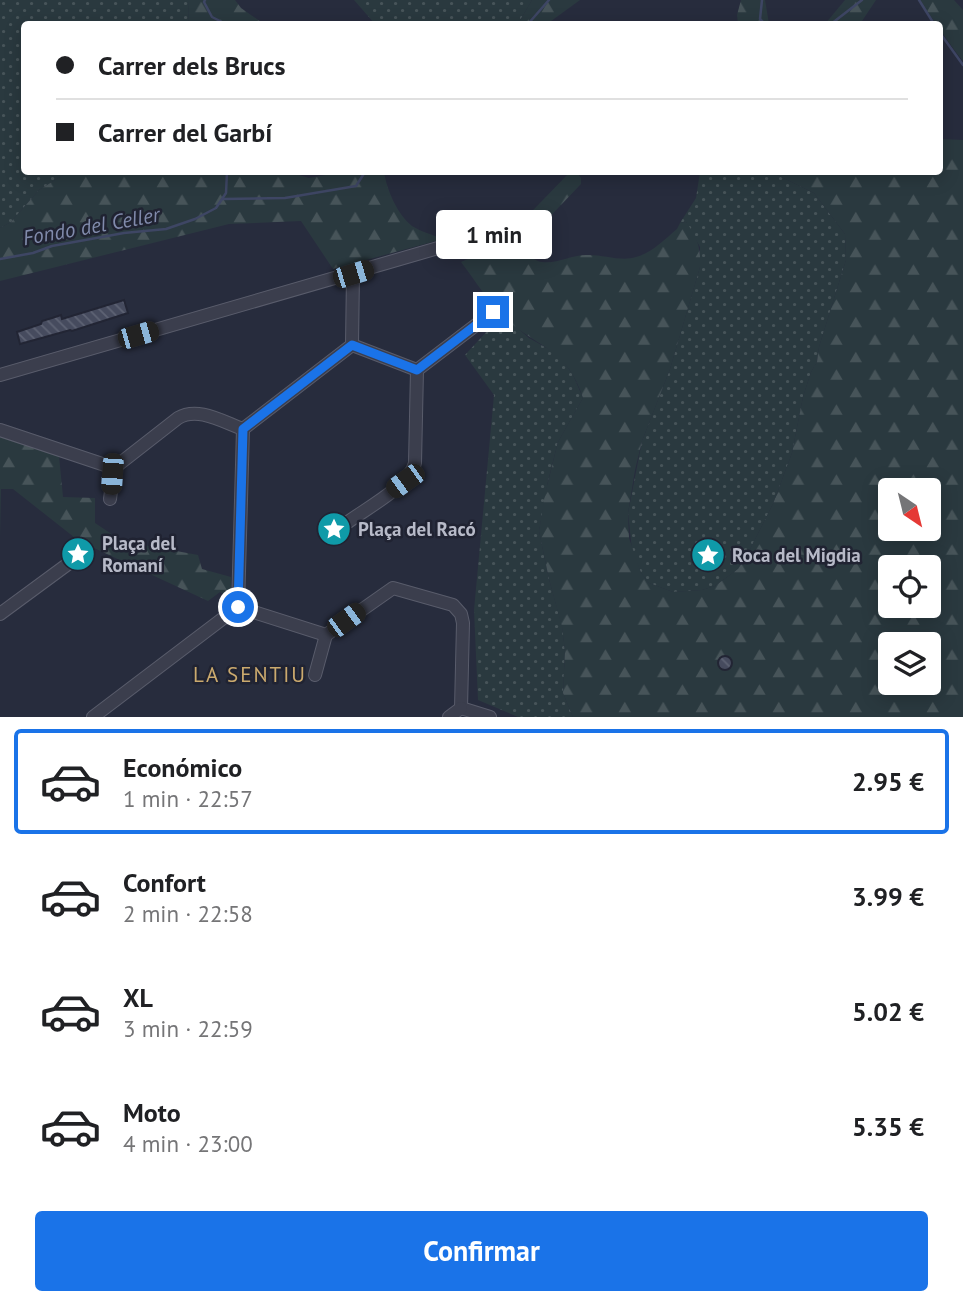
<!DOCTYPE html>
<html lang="es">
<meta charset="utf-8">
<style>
:root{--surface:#fff;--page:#f2f2f2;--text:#202124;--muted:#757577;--line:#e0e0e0;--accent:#1a73e8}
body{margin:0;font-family:"PT Sans",sans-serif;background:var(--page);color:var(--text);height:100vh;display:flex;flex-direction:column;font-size:26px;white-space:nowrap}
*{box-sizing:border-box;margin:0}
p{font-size:23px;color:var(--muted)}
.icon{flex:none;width:38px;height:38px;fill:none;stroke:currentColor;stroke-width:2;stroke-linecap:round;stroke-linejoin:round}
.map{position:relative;height:717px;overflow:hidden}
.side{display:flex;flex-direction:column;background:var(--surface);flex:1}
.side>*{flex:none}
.guide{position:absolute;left:21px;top:21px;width:922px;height:154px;border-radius:7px;box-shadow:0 4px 18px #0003;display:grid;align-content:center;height:154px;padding:0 35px;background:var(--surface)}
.needle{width:46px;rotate:145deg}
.fabs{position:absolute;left:878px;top:478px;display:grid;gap:14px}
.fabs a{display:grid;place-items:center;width:63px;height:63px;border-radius:7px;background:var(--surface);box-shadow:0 4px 18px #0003;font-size:35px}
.end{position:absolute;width:32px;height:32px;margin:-16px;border:9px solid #1a73e8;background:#fff;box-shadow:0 0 0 4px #fff}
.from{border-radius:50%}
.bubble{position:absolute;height:49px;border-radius:7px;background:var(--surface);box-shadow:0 4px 18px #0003;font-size:23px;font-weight:700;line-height:49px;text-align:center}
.car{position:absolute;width:21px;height:42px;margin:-21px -10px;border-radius:9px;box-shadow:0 0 5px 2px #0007;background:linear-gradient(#222 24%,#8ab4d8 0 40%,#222 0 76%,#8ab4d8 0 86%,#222 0)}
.guide b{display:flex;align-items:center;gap:24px;height:66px;font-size:26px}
.guide b+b{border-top:2px solid var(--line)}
.guide i{width:18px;height:18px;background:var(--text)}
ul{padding:12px 0 0;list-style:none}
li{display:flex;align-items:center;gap:21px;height:105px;margin:0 14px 10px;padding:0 21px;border:4px solid transparent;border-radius:7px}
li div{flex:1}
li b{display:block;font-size:26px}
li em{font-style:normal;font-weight:700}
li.current{border-color:var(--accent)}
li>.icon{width:63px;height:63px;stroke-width:1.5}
.button{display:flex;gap:14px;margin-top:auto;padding:14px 35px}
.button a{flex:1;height:80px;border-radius:7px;background:var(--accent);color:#fff;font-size:28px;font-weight:700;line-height:80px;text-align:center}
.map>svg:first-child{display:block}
.grass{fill:url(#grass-dots)}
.forest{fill:url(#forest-firs);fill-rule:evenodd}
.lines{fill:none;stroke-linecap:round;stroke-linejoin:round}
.stream{stroke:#3e4664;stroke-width:2.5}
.building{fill:url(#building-back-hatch);stroke:#222534;stroke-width:2}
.minor-casing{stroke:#595c6b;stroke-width:14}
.minor{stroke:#3b3e4d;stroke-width:12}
.route{stroke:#1a73e8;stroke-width:9}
.labels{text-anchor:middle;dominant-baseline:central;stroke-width:5;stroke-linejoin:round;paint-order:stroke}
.poi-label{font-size:19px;font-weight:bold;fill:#b7bac8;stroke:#202332;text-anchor:start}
.water-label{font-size:21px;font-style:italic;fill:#818bac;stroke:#202332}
.neighbourhood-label{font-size:21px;letter-spacing:2px;fill:#cbaa6e;stroke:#202332}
</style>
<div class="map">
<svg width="963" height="717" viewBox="0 0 963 717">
<defs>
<pattern id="grass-dots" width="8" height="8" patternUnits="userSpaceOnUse" patternTransform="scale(1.75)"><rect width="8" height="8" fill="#2a393f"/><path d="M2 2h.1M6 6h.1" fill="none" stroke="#475459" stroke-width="1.8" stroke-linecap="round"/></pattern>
<pattern id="forest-firs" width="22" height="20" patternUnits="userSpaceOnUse" patternTransform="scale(1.75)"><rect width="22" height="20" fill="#2a393f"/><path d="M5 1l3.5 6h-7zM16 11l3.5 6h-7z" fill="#475459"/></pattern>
<pattern id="building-back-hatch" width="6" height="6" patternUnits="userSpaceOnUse" patternTransform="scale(1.75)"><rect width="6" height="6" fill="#464b5e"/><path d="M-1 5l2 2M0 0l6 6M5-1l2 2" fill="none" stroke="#5e6374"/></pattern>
</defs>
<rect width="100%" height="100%" fill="#272c3d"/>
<g class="grass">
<polygon points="0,0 189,0 188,24 24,24 23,151 24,172 68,172 39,190 11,222 0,228"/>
<polygon points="354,0 532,0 518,24 375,24"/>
<polygon points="700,172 771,172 814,193 845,234 846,260 819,347 817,362 811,372 803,397 792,453 773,504 746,557 738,569 715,586 702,590 673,592 649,583 641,573 632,550 628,513 642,441 670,369 700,267 700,247 686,222 680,223 696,198"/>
<polygon points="502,315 529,338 559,355 573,375 583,398 558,442 548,481 539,531 549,579 562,626 565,651 563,693 573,717 518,717 478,700 474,610 494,395 465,355"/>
</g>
<g class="forest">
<polygon points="189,0 235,0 241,8 264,24 188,24"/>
<polygon points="532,0 580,0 547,24 518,24"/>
<polygon points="741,0 765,0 769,24 738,24 737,15"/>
<polygon points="845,0 876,0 860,24 825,24"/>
<path d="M919,0h35l9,10v51c-17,-21 -28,-40 -44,-61z"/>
<path d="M940,139l23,1v577h-390l-10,-24 2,-42 -3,-24 -13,-48 -10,-48 6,-37 13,-52 25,-44c-16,-50 -44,-49 -78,-80 -17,-16 -30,-38 -44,-56l25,-11 22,-15 62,-64 7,1 4,5v6l-42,44 -12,20c3,8 7,13 15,14 15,2 29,-7 44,-7 16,-1 35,7 50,2 16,-4 29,-18 41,-28l3,-6 6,-1c11,15 15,25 14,45l-30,102 -28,72 -7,29 -7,43 1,25 12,35 8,10 24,9 29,-2 13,-4 23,-17 8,-12 27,-53 19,-51 11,-56 8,-25 6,-10 2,-15 27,-87 -1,-26 -31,-41 -43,-21h169zM891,490h38v38h-38zM891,567h38v39h-38zM891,644h38v38h-38z"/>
<path d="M68,172h221l20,6 33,-6h42c3,18 13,42 28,54 9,6 22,9 31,13l-110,30 -32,-48 -72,3 -229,57v-53l11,-6 28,-32z"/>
<polygon points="0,436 59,456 63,497 95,498 95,523 122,541 198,555 202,569 231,577 231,599 220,592 208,601 79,541 13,489 1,489 0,537"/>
</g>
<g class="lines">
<g class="stream">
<polyline points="205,0 204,2 212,17 226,24"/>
<polyline points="762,0 760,19 765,24"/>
<polyline points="919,0 934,24"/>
<polyline points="528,24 549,0"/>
<polyline points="831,24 862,0"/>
<polyline points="940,33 963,65"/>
<polyline points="223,199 285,198 356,186 365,172"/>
<polyline points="0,259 33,253 52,246 124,233 166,229 195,219 216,208 226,193 227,172"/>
</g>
</g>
<g class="building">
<polygon points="124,300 128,313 72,331 70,330 20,344 17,332 41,324 42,321 52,318 61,315 62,319"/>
<circle cx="725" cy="663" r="7"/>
</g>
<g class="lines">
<g class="minor-casing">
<g id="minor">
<polyline points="352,345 417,370"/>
<polyline points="0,375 438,248"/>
<polyline points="243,429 352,345 353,274"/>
<path d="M0,430l114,38 64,-50c20,-12 45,4 65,11"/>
<polyline points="110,499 114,468"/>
<path d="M348,522c19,-14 62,-37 67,-59l2,-93 76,-58"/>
<polyline points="238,607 326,635 393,588 453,605 461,614 463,623 461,708"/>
<polyline points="0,614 72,561"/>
<polyline points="315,675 326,635"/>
<polyline points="461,708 490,717"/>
<polyline points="93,717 238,607 243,429"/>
<polyline points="449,717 461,708"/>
</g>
</g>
<use href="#minor" class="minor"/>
</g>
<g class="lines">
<polyline class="route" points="238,607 243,429 352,345 417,370 493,312"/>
</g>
<defs>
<g id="sight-disc" transform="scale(1.75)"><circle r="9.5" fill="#0f9aa8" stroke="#202332"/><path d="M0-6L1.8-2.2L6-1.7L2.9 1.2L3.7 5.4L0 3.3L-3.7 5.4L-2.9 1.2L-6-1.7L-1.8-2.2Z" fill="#fff"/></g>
</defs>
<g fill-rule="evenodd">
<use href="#sight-disc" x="334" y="529"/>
<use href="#sight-disc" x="78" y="554"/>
<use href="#sight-disc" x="708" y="555"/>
</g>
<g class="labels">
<g class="poi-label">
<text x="358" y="529">Plaça del Racó</text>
<text x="102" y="543">Plaça del<tspan x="102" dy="22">Romaní</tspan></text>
<text x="732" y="555">Roca del Migdia</text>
</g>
<g class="water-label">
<text transform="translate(91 226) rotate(-10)">Fondo del Celler</text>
</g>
<g class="neighbourhood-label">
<text x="250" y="674">LA SENTIU</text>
</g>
</g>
</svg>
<div class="fabs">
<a><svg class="needle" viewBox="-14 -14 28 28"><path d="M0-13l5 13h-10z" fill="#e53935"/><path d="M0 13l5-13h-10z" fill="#757577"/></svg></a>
<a><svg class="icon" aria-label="locate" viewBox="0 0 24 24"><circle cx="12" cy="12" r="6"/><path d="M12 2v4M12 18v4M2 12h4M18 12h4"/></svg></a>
<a><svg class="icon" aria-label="layers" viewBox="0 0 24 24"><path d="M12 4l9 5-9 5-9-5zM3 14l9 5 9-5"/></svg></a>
</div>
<i class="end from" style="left:238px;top:607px"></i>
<i class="end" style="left:493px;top:312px"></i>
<div class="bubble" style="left:436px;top:210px;width:116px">1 min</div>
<i class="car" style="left:353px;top:274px;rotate:73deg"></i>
<i class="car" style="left:138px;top:335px;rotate:74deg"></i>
<i class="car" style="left:112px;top:474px;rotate:184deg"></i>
<i class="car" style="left:405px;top:481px;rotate:234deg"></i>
<i class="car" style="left:346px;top:620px;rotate:54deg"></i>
<div class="guide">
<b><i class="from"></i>Carrer dels Brucs</b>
<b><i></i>Carrer del Garbí</b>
</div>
</div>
<section class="side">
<ul>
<li class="current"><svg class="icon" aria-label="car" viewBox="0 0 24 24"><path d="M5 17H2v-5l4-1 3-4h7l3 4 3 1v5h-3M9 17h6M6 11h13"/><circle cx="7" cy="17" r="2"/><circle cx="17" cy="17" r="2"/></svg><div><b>Económico</b><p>1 min · 22:57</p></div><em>2.95 €</em></li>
<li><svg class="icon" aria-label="car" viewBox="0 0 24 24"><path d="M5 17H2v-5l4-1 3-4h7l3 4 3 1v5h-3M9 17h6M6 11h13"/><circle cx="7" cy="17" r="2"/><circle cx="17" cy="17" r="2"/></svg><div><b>Confort</b><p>2 min · 22:58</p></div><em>3.99 €</em></li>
<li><svg class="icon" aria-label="car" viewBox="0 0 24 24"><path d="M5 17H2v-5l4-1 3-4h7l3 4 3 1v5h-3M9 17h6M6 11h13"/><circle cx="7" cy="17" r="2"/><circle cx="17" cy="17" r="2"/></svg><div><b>XL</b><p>3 min · 22:59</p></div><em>5.02 €</em></li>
<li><svg class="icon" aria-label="car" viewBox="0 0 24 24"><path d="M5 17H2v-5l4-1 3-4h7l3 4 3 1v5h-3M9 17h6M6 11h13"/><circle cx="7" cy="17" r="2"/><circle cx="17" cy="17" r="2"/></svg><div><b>Moto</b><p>4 min · 23:00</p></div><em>5.35 €</em></li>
</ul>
<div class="button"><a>Confirmar</a></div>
</section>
